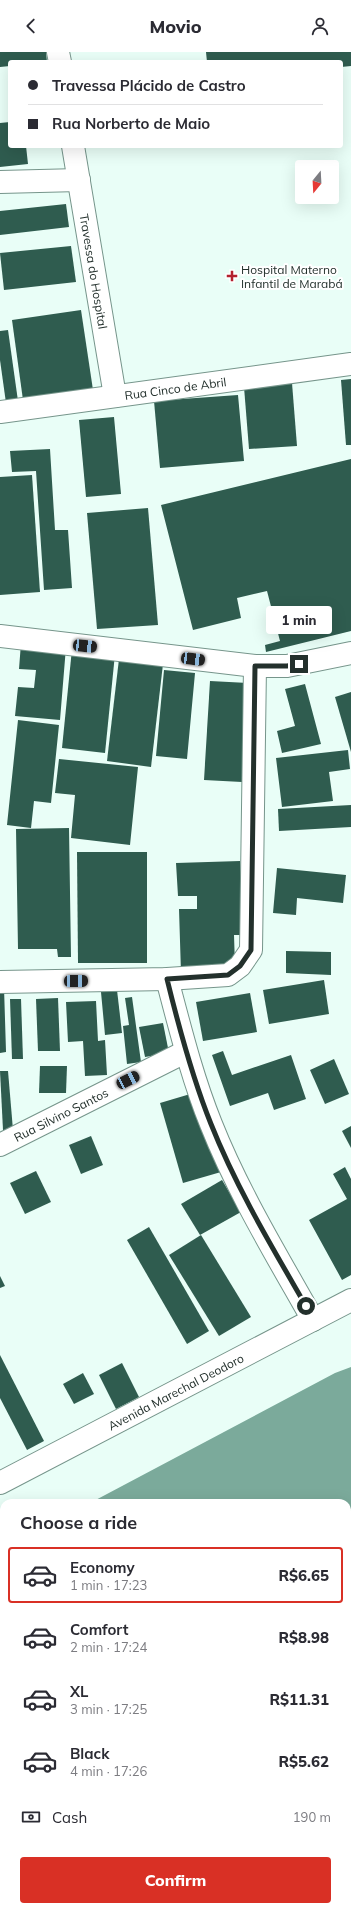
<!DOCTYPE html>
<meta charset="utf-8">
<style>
:root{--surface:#fff;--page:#f7f7f7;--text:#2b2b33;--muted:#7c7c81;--line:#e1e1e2;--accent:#d93025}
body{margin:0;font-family:Mulish,sans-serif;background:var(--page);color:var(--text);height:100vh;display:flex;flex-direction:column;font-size:15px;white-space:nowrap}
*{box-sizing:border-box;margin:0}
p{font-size:13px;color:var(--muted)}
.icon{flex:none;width:22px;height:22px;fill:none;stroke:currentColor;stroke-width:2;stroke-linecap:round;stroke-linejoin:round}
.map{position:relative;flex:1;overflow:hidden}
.drawer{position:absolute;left:0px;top:1447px;width:351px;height:412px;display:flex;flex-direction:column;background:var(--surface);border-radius:12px 12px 0 0;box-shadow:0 4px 16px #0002}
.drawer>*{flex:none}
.guide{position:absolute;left:8px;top:8px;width:335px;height:88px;border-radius:4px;box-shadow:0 4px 16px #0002;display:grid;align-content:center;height:88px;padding:0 20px;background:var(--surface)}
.needle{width:26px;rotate:198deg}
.buttons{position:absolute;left:295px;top:108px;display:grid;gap:8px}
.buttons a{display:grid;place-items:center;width:44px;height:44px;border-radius:4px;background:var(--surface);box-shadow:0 4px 16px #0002;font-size:20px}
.end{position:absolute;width:18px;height:18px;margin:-9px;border:5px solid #23302c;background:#fff;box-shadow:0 0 0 2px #fff}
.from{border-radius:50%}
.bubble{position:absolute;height:28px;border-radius:4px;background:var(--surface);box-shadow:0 4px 16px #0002;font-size:13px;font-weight:800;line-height:28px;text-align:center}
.car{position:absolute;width:12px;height:24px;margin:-12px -6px;border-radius:5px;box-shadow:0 0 3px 1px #0007;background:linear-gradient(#222 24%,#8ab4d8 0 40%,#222 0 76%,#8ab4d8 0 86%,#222 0)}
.guide b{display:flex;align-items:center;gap:14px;height:38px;font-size:15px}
.guide b+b{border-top:1px solid var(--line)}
.guide i{width:10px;height:10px;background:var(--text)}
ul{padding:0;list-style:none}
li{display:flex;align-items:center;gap:12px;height:56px;margin:0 8px 6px;padding:0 12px;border:2px solid transparent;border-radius:4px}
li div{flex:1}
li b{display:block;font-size:15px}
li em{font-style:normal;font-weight:800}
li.on{border-color:var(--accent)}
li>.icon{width:36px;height:36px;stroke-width:1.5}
h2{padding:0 20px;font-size:18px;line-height:48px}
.pay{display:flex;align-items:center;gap:10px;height:44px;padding:0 20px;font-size:15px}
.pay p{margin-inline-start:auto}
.cta{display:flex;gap:8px;margin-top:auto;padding:8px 20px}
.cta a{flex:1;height:46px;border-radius:4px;background:var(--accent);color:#fff;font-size:16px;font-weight:800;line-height:46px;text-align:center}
header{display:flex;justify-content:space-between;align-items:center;height:52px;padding:0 20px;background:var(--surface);font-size:18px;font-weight:800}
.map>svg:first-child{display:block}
.water{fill:#7baa9b}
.building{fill:#2f5c4f}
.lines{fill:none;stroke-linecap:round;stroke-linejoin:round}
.minor-casing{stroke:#76958b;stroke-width:24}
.minor{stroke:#fff;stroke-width:22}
.route{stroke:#23302c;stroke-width:5}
.poi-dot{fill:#b3212f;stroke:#fff;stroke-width:1.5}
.labels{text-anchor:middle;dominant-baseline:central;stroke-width:4;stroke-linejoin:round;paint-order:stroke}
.poi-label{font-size:12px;fill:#23302c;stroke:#fff;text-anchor:start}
.street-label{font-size:12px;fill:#23302c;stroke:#fff}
</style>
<header><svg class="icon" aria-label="back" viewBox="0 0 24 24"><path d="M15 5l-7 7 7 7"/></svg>Movio<svg class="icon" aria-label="person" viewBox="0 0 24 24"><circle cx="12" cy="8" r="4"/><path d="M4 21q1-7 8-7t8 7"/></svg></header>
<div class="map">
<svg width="351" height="1859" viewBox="0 0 351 1859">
<rect width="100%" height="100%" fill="#e9fef7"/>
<polygon class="water" points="351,1315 351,1859 0,1859 0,1499 4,1497 4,1855 347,1855 347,1451 90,1451 335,1321"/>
<g class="building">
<polygon points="0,0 46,0 47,10 10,10 10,14 0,15"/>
<polygon points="206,0 351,0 351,14 341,15 341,10 207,10"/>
<polygon points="10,70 10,94 26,94 28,112 0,115 0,71"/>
<polygon points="66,152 69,175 0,183 0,159"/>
<polygon points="71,194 76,230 4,238 0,201"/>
<polygon points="81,258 93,338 23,348 12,268"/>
<polygon points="8,278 18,349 6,351 0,308 0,279"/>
<polygon points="351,327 351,393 346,393 341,328"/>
<polygon points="292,331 297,394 249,397 244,335"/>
<polygon points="238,343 244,409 160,416 154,349"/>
<polygon points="114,365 121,442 86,445 79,368"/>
<polygon points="50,397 55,478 68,478 72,536 44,538 36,419 12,420 10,399"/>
<polygon points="351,407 351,579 266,600 265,593 280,589 267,539 237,546 241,566 193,578 161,453"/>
<polygon points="32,423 40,540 0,543 0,425"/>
<polygon points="148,456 158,573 97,577 87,461"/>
<polygon points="21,591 66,595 60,668 15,664 18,635 34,636 36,618 19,617"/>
<polygon points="72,597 115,602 105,701 62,696"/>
<polygon points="119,607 163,612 151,715 107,709"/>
<polygon points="164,618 195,621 187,707 156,704"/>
<polygon points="210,629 248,631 242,730 204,728"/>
<polygon points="305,632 321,692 282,701 277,679 295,674 285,637"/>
<polygon points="351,640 351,700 335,645"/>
<polygon points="18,668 59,673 51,751 34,749 31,776 7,773"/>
<polygon points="348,698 350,717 329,720 333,749 282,755 276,706"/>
<polygon points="59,707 138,715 130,793 71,786 75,743 55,741"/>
<polygon points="351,753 351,775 279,779 278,757"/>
<polygon points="69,776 71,905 58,905 57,897 18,897 16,777"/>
<polygon points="77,800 147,800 147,911 78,911"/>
<polygon points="240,809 242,883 234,883 235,914 181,921 179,857 197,857 197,844 178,844 176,811"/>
<polygon points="277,816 346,823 343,851 297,846 296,863 273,861"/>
<polygon points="286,899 331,900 331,923 286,921"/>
<polygon points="324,928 329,962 269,972 263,938"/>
<polygon points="0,935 4,935 6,1000 0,1001"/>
<polygon points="117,938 122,981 105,983 101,940"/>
<polygon points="250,941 257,980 203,989 196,950"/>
<polygon points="132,945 141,1010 127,1012 123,974 129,973 125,946"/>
<polygon points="58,946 60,999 38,999 36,947"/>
<polygon points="10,947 21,947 23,1007 12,1007"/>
<polygon points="96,949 98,989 105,988 107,1023 85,1024 83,989 68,990 66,950"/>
<polygon points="163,971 169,1001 145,1005 139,975"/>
<polygon points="223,999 232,1023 291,1003 306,1047 274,1058 268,1041 230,1054 212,1003"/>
<polygon points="334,1007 349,1042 325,1052 310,1018"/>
<polygon points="40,1014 67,1014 66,1041 39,1041"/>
<polygon points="0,1019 8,1019 13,1078 3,1078"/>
<polygon points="197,1040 221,1120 183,1131 160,1051"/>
<polygon points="351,1074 351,1096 342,1079"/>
<polygon points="91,1084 103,1113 81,1122 69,1093"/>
<polygon points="345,1115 351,1127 351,1223 342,1228 309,1168 347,1147 333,1122"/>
<polygon points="36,1119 51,1150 25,1162 10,1131"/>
<polygon points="222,1128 241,1160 200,1183 181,1152"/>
<polygon points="149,1175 209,1279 187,1292 127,1188"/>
<polygon points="201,1183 251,1265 219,1284 169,1203"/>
<polygon points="0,1224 5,1234 0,1236"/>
<polygon points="0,1303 44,1389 27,1398 0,1346"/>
<polygon points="122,1311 139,1345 116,1357 99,1323"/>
<polygon points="83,1321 94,1342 74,1352 63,1332"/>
</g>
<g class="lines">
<g class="minor-casing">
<g id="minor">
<polyline points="58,0 60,10"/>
<path id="s1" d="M73,94l42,250"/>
<polyline points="0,130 79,128"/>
<path id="s2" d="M0,360l351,-48"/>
<polyline points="0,584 255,614 287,614 351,601"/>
<path d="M167,927c13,49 25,98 44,145 27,68 66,132 102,196"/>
<polyline points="0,930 167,927 228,923 240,914 251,898 255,614"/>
<path id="s3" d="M0,1093l185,-93"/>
<path id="s4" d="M0,1431l351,-183"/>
</g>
</g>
<use href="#minor" class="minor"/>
</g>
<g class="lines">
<path class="route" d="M299,612l-12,2h-32l-4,284 -11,16 -12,9 -61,4c12,49 25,98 44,145 25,63 61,123 95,182"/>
</g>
<path class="poi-dot" d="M230 218h4v4h4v4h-4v4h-4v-4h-4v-4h4z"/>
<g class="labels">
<g class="poi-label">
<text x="241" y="217">Hospital Materno<tspan x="241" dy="14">Infantil de Marabá</tspan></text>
</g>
<g class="street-label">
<text stroke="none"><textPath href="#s1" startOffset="127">Travessa do Hospital</textPath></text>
<text stroke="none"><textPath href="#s2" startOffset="177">Rua Cinco de Abril</textPath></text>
<text stroke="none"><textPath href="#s3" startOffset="68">Rua Silvino Santos</textPath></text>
<text stroke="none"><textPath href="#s4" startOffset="198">Avenida Marechal Deodoro</textPath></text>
</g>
</g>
</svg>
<div class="buttons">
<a><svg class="needle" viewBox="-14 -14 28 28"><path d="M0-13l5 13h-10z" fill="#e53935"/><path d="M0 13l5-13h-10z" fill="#7c7c81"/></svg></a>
</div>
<i class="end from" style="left:306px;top:1254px"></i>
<i class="end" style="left:299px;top:612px"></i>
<div class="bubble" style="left:266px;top:554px;width:66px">1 min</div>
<i class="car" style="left:85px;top:594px;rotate:96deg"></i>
<i class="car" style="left:193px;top:607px;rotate:97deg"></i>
<i class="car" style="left:76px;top:929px;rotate:89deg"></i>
<i class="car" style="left:128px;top:1028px;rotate:63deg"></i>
<div class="guide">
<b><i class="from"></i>Travessa Plácido de Castro</b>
<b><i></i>Rua Norberto de Maio</b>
</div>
<section class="drawer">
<h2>Choose a ride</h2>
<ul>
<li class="on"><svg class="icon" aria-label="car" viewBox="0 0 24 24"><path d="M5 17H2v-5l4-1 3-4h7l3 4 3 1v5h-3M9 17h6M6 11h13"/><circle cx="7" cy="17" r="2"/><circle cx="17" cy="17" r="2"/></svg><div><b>Economy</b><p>1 min · 17:23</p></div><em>R$6.65</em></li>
<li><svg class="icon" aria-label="car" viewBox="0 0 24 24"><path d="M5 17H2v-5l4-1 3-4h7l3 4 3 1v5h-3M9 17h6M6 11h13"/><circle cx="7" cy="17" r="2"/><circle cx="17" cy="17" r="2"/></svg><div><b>Comfort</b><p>2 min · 17:24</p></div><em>R$8.98</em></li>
<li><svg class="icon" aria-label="car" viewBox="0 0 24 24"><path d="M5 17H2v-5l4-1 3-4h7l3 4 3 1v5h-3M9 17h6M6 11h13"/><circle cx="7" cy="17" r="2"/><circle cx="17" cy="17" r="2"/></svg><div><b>XL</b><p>3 min · 17:25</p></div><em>R$11.31</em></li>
<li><svg class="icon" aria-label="car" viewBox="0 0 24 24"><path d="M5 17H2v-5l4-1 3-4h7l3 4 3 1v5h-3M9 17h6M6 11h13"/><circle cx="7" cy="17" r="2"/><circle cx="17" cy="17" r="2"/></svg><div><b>Black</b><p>4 min · 17:26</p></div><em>R$5.62</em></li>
</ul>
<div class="pay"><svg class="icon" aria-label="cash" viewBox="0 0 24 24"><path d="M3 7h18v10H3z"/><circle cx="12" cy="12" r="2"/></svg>Cash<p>190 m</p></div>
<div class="cta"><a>Confirm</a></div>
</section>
</div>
